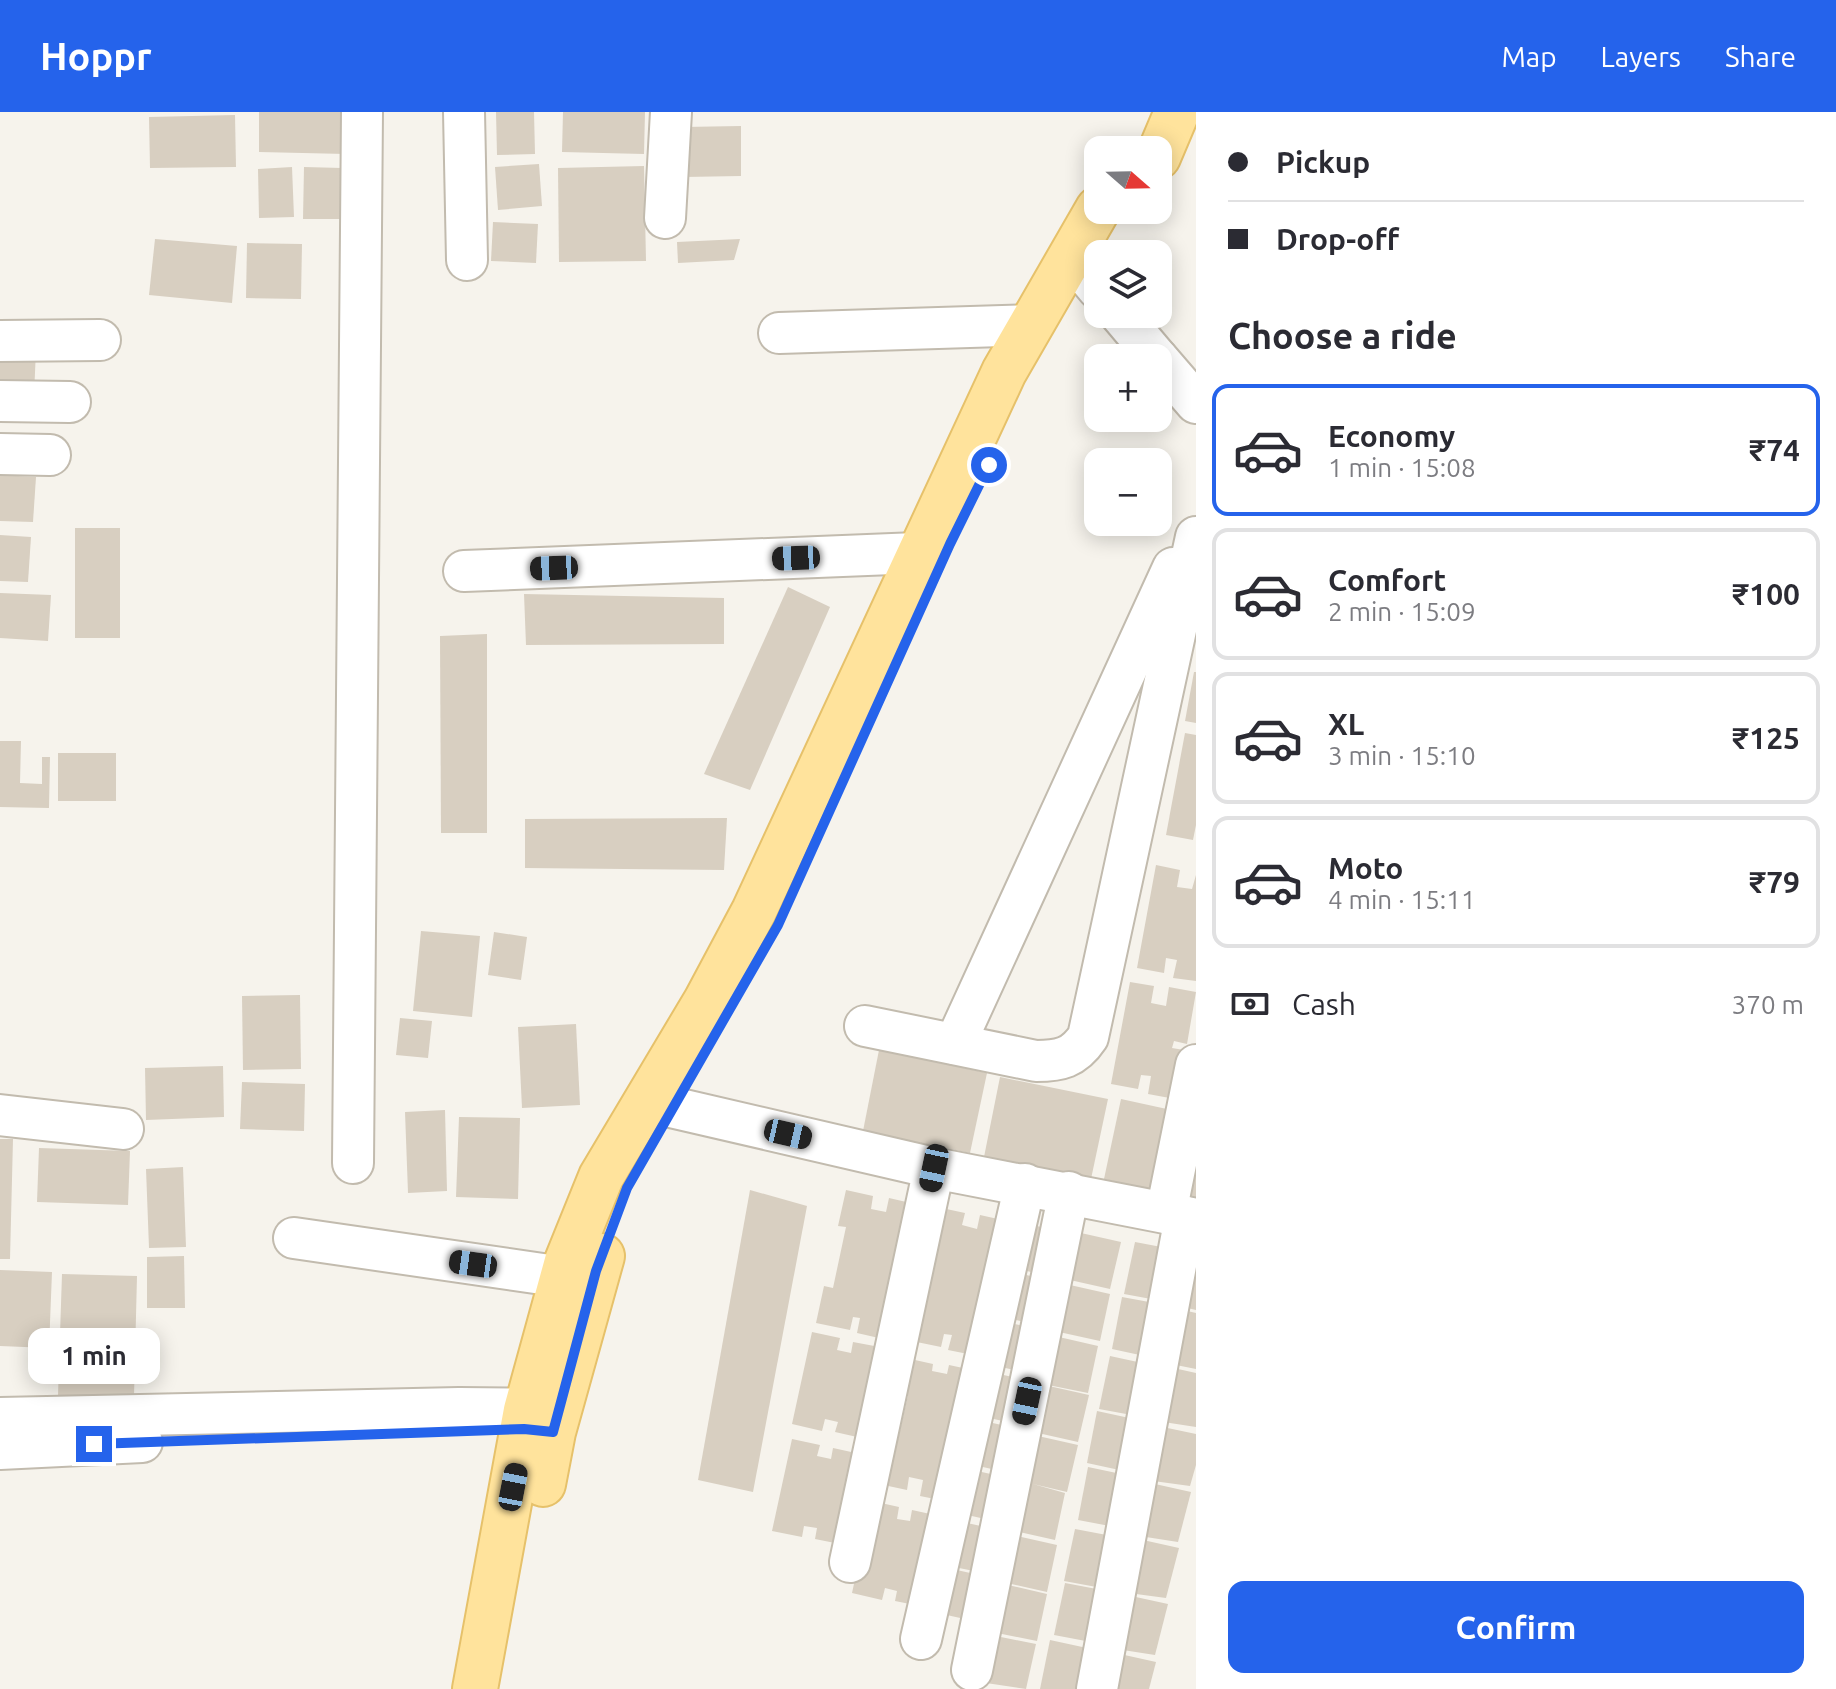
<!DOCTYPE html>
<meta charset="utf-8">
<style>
:root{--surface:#fff;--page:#f2f2f3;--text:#2b2b33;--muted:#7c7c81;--line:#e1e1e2;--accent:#2563eb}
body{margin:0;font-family:Ubuntu,sans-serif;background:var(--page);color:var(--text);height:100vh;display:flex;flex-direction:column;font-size:30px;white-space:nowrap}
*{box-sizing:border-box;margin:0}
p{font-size:26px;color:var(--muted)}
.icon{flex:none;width:44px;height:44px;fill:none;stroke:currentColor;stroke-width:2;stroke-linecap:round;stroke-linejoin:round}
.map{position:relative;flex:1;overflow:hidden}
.panel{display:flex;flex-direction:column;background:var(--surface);width:640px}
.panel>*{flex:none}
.top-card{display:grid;align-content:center;height:176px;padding:0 32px;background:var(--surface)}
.needle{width:52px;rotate:110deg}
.controls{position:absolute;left:1084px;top:24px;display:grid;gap:16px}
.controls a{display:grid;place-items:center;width:88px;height:88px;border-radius:16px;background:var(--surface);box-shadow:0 4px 20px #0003;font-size:40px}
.end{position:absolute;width:36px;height:36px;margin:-18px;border:10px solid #2563eb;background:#fff;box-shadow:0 0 0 4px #fff}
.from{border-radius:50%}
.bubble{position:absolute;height:56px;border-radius:16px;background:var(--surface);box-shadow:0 4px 20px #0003;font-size:26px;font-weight:600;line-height:56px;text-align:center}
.car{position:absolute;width:24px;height:48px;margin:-24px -12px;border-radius:10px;box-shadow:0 0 6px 2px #0007;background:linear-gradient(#222 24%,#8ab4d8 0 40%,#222 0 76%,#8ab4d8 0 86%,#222 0)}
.top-card b{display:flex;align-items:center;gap:28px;height:76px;font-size:30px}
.top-card b+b{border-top:2px solid var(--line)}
.top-card i{width:20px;height:20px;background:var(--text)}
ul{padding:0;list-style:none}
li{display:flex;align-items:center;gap:24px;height:132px;margin:0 16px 12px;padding:0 16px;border:4px solid var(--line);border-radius:16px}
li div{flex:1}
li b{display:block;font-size:30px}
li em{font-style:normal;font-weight:600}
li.on{border-color:var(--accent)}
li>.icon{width:72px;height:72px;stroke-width:1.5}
h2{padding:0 32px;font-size:36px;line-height:96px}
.pay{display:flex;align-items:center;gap:20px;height:88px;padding:0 32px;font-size:30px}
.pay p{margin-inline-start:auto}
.primary-button{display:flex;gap:16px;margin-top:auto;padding:16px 32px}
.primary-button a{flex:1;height:92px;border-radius:16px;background:var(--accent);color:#fff;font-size:32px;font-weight:600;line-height:92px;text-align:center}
header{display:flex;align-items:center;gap:48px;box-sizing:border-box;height:112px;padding:0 40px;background:var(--accent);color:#fff}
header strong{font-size:38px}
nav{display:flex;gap:44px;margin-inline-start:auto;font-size:28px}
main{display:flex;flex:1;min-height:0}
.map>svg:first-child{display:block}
.building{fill:#d8cfc1}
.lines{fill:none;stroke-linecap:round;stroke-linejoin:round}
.minor-casing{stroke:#c2bbae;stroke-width:44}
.major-casing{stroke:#e6c16a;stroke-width:48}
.minor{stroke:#fff;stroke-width:40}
.major{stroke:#ffe39c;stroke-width:44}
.route{stroke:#2563eb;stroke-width:10}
</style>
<header>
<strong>Hoppr</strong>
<nav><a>Map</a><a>Layers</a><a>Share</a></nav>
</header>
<main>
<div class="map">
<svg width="1196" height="1577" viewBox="0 0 1196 1577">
<rect width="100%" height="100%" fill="#f6f3ec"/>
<g class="building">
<polygon points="259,0 347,0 346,42 259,40"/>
<polygon points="496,0 534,0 535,42 497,43"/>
<polygon points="563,0 645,0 644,42 562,40"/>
<polygon points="235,3 236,55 150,56 149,5"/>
<polygon points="741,14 741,64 684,65 683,15"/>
<polygon points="539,52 542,94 498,98 495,55"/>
<polygon points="644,54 646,149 559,150 558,56"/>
<polygon points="292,55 294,105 259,106 258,57"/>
<polygon points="304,55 342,56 341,107 303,107"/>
<polygon points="493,110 538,112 536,151 491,149"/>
<polygon points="155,127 237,134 232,191 149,183"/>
<polygon points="740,127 734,148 678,151 677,130"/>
<polygon points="247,131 302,132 301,187 246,186"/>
<polygon points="0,236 36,238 34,283 0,282"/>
<polygon points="0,363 36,365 33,410 0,409"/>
<rect x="75" y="416" width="45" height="110"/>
<polygon points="0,423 31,425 28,470 0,469"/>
<polygon points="788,475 830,495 750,678 704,662"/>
<polygon points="0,481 51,483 48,529 0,526"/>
<polygon points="524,482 724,486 724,532 526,533"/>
<polygon points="487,522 487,721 441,721 440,524"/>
<polygon points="1194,560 1196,560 1196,611 1185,609"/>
<polygon points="1185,621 1196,623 1196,713 1193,728 1166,723"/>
<polygon points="0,629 21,629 20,671 42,672 42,645 50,645 49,696 0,695"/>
<rect x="58" y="641" width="58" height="48"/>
<polygon points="727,706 724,758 525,756 525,707"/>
<polygon points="1156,753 1180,758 1177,775 1192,777 1196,763 1196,869 1173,866 1177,848 1166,846 1164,861 1137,856"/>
<polygon points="421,819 480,824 472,905 413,899"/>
<polygon points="494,820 527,825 521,868 488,863"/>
<polygon points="1130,870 1154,874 1151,891 1166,894 1169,875 1196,880 1187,932 1174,929 1172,936 1184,938 1175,987 1148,982 1151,964 1141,963 1138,977 1111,972"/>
<polygon points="300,883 301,957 243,958 242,884"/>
<polygon points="400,906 432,909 428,946 396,943"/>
<polygon points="576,912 580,993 522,996 518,915"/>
<polygon points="879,938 987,961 970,1041 863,1019"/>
<polygon points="223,954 224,1005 146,1008 145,956"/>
<polygon points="1000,965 1108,987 1091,1067 984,1045"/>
<polygon points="242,970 305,972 304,1019 240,1017"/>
<polygon points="1121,987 1176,999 1159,1079 1104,1067"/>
<polygon points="445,998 447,1079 408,1081 405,1000"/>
<polygon points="459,1005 520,1006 518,1087 456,1085"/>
<polygon points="0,1027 13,1027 10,1147 0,1147"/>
<polygon points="39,1036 130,1039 128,1093 37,1090"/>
<polygon points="1196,1045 1196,1086 1187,1084"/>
<polygon points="183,1055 186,1135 149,1136 146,1057"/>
<polygon points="750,1078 807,1094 753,1380 698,1368"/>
<polygon points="846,1078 873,1084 871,1097 886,1100 889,1086 915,1092 892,1229 857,1221 860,1206 853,1205 850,1218 816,1211 824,1174 833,1176 846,1115 838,1114"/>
<polygon points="937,1095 965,1101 962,1113 977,1117 980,1103 1007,1109 983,1245 948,1238 952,1223 944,1222 941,1235 907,1228"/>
<polygon points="1019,1110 1059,1119 1049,1164 1009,1155"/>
<polygon points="1081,1121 1121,1130 1110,1177 1070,1168"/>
<polygon points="1135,1130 1172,1137 1162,1189 1124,1182"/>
<polygon points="1196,1142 1196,1198 1183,1195"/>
<polygon points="184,1144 185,1196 147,1196 147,1145"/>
<polygon points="0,1158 52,1160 49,1236 0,1234"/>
<polygon points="1008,1159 1049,1168 1038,1213 998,1204"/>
<polygon points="62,1162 137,1164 134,1284 58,1283"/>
<polygon points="1070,1173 1110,1182 1100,1229 1059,1220"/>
<polygon points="1122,1185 1160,1192 1149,1245 1112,1237"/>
<polygon points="1183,1198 1196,1201 1196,1257 1171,1252"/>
<polygon points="997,1208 1037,1217 1028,1261 987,1252"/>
<polygon points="812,1220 840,1226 837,1238 851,1241 853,1230 885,1236 866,1327 835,1320 838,1310 825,1307 822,1319 792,1312"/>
<polygon points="1059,1225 1098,1234 1088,1281 1048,1273"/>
<polygon points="1110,1244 1147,1252 1137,1304 1099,1297"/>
<polygon points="906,1246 933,1252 932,1259 947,1262 949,1253 977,1259 950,1390 920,1384 923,1368 909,1365 907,1378 879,1372 886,1343 894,1345 908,1283 899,1281"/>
<polygon points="1169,1255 1196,1261 1196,1315 1157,1309"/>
<polygon points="986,1259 1026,1268 1016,1312 976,1303"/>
<polygon points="1049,1274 1089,1283 1078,1330 1038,1321"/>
<polygon points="1097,1299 1134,1307 1124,1359 1087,1351"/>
<polygon points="975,1307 1015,1316 1005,1360 965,1351"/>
<polygon points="1158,1314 1196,1322 1196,1353 1190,1374 1146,1368"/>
<polygon points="1038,1324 1078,1333 1067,1380 1033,1372 1065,1381 1055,1428 1015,1419"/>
<polygon points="792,1327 820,1333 817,1344 831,1347 833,1336 865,1343 845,1433 815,1427 817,1416 804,1414 802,1425 772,1419"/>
<polygon points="1088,1355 1126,1363 1115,1415 1078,1408"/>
<polygon points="964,1356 1004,1365 994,1409 954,1400"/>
<polygon points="1146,1370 1191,1380 1178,1430 1133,1423"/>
<polygon points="872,1389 899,1395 897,1407 910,1409 912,1398 944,1405 925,1495 895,1489 897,1479 885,1476 882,1488 852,1481"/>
<polygon points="954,1408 994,1417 984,1461 944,1453"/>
<polygon points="1075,1417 1112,1424 1102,1476 1064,1469"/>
<polygon points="1017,1424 1057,1433 1047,1480 1007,1471"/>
<polygon points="1134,1426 1179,1436 1166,1486 1121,1480"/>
<polygon points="943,1455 984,1464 974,1509 933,1500"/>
<polygon points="1065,1471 1102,1478 1091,1530 1054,1523"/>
<polygon points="1008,1473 1047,1482 1037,1529 997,1521"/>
<polygon points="1122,1482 1168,1492 1155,1543 1110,1536"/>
<polygon points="996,1524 1036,1532 1026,1577 986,1571"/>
<polygon points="1050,1528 1087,1536 1079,1577 1040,1577"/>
<polygon points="1111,1540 1156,1550 1149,1577 1103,1577"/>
</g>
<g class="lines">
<g class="minor-casing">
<g id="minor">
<polyline points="464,0 467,148"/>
<polyline points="665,106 671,0"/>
<polyline points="1088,165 1098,177"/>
<polyline points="1120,202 1157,246"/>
<polyline points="779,221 1031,213"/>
<polyline points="0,229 100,228"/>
<polyline points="1158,247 1196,291"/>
<polyline points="0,289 70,290"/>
<polyline points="0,342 50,343"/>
<polyline points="464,459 917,441"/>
<path d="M865,914l171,35c24,0 38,-3 52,-24l108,-500"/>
<polyline points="955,932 1173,456"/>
<polyline points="671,995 934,1056 1196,1107"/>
<polyline points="0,1003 123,1017"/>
<polyline points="353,1051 362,0"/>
<polyline points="1166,1101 1196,953"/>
<polyline points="294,1126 563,1165"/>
<polyline points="0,1306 459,1296 556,1297"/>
<polyline points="0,1337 142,1330"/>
<polyline points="850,1450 934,1056"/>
<polyline points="921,1527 1025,1072"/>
<polyline points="972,1558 1069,1080"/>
<polyline points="1097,1577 1185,1105"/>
</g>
</g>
<g class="major-casing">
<g id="major">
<polyline points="1158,45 1177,0"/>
<polyline points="543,1372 553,1320 602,1144"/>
<polyline points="475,1577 526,1298 567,1149 601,1065 706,889 754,799 1004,260 1098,97"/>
</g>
</g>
<use href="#minor" class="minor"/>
<use href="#major" class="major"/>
</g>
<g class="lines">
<polyline class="route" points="94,1332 524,1317 553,1320 596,1159 627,1076 778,813 950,432 989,353"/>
</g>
</svg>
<div class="controls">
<a><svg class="needle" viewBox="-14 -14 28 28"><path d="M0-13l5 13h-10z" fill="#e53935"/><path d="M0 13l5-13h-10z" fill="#7c7c81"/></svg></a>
<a><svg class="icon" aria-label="layers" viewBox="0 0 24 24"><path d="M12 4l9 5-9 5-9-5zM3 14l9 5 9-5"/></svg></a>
<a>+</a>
<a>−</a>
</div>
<i class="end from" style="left:989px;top:353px"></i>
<i class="end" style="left:94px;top:1332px"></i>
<div class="bubble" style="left:28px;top:1216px;width:132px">1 min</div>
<i class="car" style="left:796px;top:446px;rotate:268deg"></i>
<i class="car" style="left:554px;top:456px;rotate:268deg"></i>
<i class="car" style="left:788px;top:1022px;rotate:103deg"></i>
<i class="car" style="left:934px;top:1056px;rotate:192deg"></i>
<i class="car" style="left:473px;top:1152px;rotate:278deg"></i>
<i class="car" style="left:1027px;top:1289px;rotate:192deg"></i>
<i class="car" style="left:513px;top:1375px;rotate:11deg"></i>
</div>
<section class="panel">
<div class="top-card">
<b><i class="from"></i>Pickup</b>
<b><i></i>Drop-off</b>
</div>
<h2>Choose a ride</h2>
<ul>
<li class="on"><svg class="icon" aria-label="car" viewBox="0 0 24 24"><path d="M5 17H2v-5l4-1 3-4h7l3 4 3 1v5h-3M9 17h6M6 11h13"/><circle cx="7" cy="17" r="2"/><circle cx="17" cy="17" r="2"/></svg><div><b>Economy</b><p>1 min · 15:08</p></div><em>₹74</em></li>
<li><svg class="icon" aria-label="car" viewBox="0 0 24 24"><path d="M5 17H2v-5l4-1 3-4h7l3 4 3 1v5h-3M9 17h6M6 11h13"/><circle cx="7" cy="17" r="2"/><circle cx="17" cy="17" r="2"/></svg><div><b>Comfort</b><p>2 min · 15:09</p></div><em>₹100</em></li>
<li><svg class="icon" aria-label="car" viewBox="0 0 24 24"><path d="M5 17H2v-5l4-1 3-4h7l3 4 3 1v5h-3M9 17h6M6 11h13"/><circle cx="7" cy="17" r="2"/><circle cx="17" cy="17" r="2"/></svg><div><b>XL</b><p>3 min · 15:10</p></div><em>₹125</em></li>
<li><svg class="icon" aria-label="car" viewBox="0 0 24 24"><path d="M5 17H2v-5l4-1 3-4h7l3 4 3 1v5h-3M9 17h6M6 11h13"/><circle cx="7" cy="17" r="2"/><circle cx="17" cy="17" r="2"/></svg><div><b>Moto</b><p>4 min · 15:11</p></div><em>₹79</em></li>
</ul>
<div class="pay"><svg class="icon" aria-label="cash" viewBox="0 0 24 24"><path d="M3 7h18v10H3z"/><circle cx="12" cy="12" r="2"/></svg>Cash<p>370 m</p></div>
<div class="primary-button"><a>Confirm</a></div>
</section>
</main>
